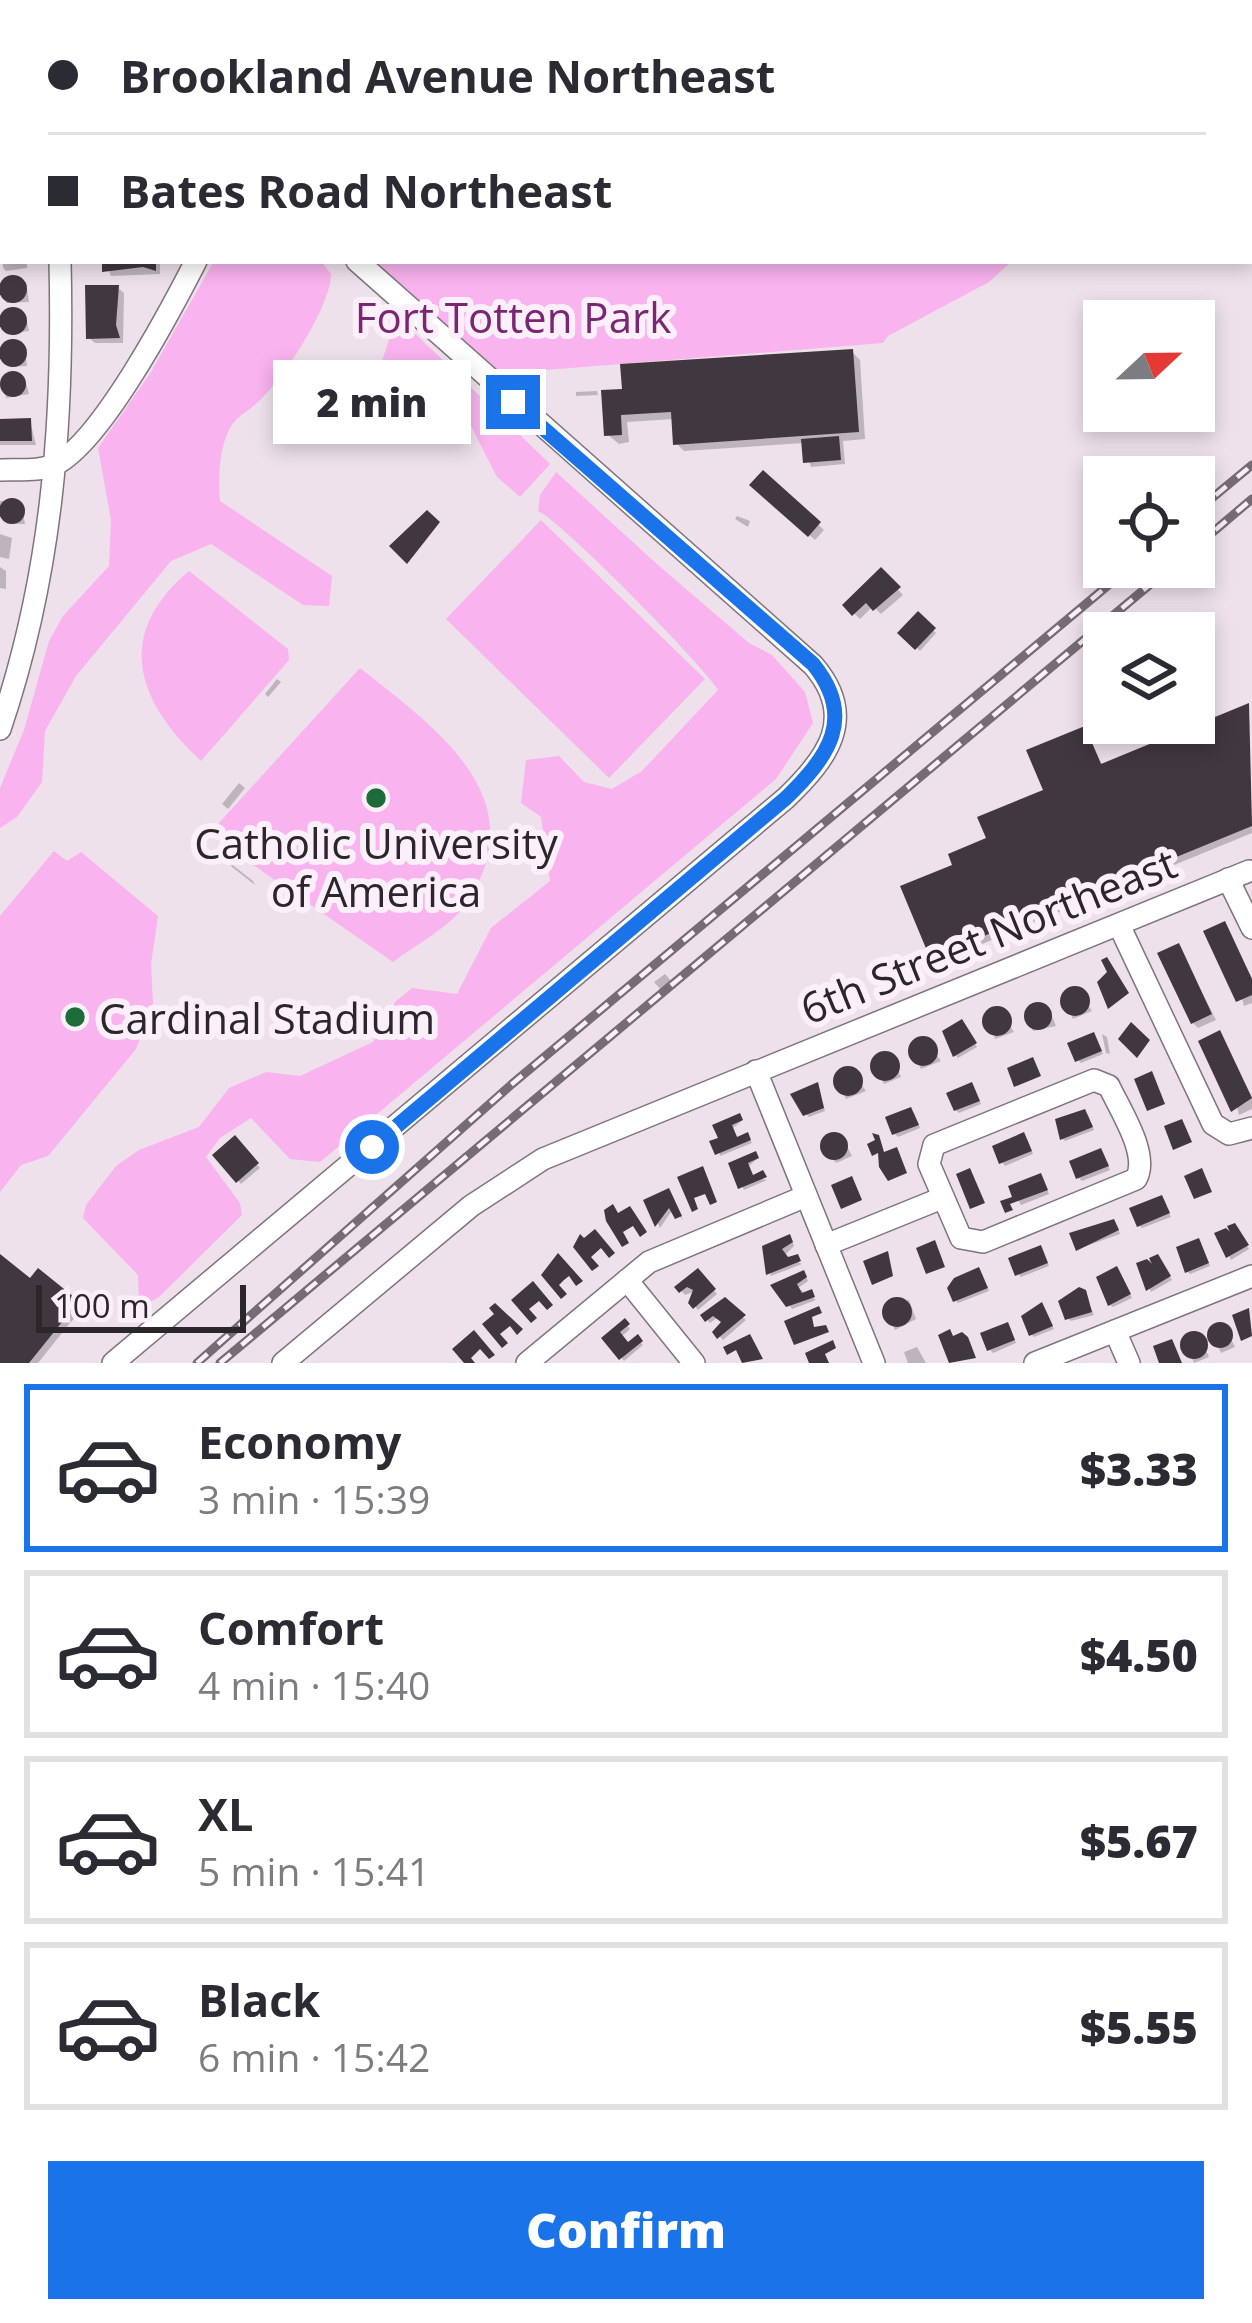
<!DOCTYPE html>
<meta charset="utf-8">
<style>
:root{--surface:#fff;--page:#f7f7f7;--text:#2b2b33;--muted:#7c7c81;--line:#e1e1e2;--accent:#1a73e8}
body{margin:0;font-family:"Open Sans",sans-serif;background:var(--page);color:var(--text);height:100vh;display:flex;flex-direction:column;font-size:45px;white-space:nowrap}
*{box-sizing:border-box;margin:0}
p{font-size:39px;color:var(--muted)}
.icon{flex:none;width:66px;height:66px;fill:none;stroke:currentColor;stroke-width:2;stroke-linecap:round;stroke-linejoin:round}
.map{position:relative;height:1363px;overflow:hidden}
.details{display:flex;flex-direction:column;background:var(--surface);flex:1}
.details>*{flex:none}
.hud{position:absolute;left:0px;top:0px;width:1254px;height:264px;box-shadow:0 6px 18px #0003;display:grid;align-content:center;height:264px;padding:0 48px;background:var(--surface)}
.needle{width:78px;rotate:68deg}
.buttons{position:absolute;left:1083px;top:300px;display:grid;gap:24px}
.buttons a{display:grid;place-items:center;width:132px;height:132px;border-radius:0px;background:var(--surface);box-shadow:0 6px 18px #0003;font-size:60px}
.scale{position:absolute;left:36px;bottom:30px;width:210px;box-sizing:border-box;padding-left:12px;border:6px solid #2b262a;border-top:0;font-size:33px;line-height:42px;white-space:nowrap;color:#2b262a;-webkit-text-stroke:9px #fbeff9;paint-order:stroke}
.end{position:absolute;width:54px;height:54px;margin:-27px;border:15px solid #1a73e8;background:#fff;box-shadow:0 0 0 6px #fff}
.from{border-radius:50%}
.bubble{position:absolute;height:84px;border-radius:0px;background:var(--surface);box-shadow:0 6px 18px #0003;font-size:39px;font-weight:800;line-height:84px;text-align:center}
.hud b{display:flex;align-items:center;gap:42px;height:114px;font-size:45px}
.hud b+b{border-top:3px solid var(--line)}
.hud i{width:30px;height:30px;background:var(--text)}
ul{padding:21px 0 0;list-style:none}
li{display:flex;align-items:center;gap:36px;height:168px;margin:0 24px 18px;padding:0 24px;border:6px solid var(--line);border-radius:0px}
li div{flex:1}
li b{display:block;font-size:45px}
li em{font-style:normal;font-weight:800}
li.active{border-color:var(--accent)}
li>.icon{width:108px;height:108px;stroke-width:1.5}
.cta{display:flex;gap:24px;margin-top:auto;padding:24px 48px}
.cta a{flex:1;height:138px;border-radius:0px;background:var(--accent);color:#fff;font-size:48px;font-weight:800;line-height:138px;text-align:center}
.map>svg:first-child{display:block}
.green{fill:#f9b3ee}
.shadow{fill:#0003}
.building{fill:#41373f}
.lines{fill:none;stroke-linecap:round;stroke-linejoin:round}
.minor-casing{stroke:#7f747d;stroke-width:24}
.minor{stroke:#fff;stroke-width:21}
.rail-casing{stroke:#756d73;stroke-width:9}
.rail{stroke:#fbeff9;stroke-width:4.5;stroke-dasharray:14;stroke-linecap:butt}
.route{stroke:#1a73e8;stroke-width:15}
.poi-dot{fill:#1e6b3a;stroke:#fbeff9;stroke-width:4.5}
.labels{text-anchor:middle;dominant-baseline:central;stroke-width:12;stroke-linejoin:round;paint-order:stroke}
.park-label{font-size:42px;fill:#7b2673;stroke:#fbeff9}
.poi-label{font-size:42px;fill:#2b262a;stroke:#fbeff9}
.street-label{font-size:42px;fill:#2b262a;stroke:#fbeff9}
</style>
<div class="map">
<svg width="1252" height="1363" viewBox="0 0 1252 1363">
<rect width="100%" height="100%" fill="#eee1eb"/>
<g class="green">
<polygon points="315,0 1227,0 313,3"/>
<path d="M214,261h107l10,13c0,32 -48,106 -73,128 -9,9 -22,14 -28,26 -11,21 -12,49 -10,73l112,75 -3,30 -26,-1 -92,-61 -40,17 -95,115 -31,55 -3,51 -25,35 -17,11v-40l24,-58 25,-89 14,-25 46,-50 2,-46 -13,-72 53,-76z"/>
<polygon points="366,261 1012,261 989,282 888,336 883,343 496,374"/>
<polygon points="397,316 550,464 520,497 497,477 470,424 417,361 389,369 381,364"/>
<path d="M556,472l102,93 91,78 23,12 33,37 8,31 -37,56 -456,383 -30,-3 -39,-41 -31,20 -14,19 34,46 2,12 -83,82 -20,11 -1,-33 -55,-57 3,-13 30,-39 23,-16 60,-23 30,-39 37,-16 34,4 73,-34 22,-40 17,-14 45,6 34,-66 59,-47 -9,-64 -20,-14 5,-43 33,-4 25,26 28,7 30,-18 76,-81c-12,-22 -159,-171 -180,-179l2,-16z"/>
<polygon points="541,520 705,679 609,778 446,619"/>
<path d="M189,571l99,78 1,11 -88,101c-64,-59 -88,-126 -12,-190z"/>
<path d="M360,668c74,59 179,130 105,237 -15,22 -51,41 -72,57l-170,-118 -4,-21z"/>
<polygon points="54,851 67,861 81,852 158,916 151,964 153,1004 136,1049 48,1156 21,1165 0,1192 0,916"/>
</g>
<g class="shadow">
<polygon points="2,249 3,261 27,261 27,268 6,271 3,268"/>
<polygon points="105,261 160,261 160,274 111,276"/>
<polygon points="3,280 26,282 29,302 6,303"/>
<polygon points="118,288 124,293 123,343 95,343 89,338"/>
<polygon points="3,313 25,313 29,331 6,334"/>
<polygon points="3,345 25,345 27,366 10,367"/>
<polygon points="852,352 860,360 865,439 843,441 845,464 811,467 804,443 684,451 676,443 674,419 627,422 629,442 619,444 607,434 604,393"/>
<polygon points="3,377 25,379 29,394 6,398"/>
<polygon points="597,391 598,395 576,396 576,392"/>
<polygon points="30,421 36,445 0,445 0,422"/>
<polygon points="763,474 824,530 815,540 753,484"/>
<polygon points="0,501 21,502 25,524 7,524 7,517 0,517"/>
<polygon points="737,516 750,521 748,527 735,519"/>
<polygon points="0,534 12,538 9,559 0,557"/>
<polygon points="0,567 6,571 6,589 0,588"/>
<polygon points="881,571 903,595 881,614 873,606 860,619 846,605"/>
<polygon points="918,615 936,633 920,651 901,633"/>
<polygon points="277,679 281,682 268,697 265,694"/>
<polygon points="1248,707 1252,833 938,962 933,956 956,866 1046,792 1084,729 1103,766"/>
<polygon points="239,783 245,788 228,809 222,804"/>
<polygon points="230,863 253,881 255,885 232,867"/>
<polygon points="1224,925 1252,978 1252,1003 1244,1006"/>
<polygon points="1178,946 1216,1020 1198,1028 1193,1023"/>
<polygon points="665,974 673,983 662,991 654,982"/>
<polygon points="1076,988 1092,1011 1073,1019 1063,998"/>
<polygon points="1035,1004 1049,1009 1056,1026 1033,1031 1026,1013"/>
<polygon points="998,1008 1014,1032 995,1039 987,1012"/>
<polygon points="964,1026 977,1047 958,1058 955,1055"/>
<polygon points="1102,1034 1107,1037 1110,1054 1106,1053"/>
<polygon points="1219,1034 1252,1097 1252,1109 1239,1115"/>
<polygon points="924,1038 941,1061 921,1069 910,1048"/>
<polygon points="1096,1039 1103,1054 1081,1063 1078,1060"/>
<polygon points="892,1056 901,1077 884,1084 873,1062"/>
<polygon points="849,1067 866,1091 846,1099 836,1077"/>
<polygon points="818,1086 825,1111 809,1117 806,1114"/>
<polygon points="974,1089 981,1104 959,1113 956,1110"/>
<polygon points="914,1113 920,1128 898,1137 895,1134"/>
<polygon points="1088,1115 1094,1130 1065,1141 1062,1138"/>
<polygon points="743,1120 733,1128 738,1140 748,1136 752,1143 720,1156 716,1126"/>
<polygon points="840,1133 852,1156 836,1163 821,1146"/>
<polygon points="235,1139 260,1168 241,1184 216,1155"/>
<polygon points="1027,1139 1033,1154 1005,1166 1002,1162"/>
<polygon points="1104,1155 1110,1170 1082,1181 1079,1178"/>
<polygon points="758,1158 749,1166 753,1178 767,1180 744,1190 731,1164"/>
<polygon points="1043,1179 1049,1194 1021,1205 1012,1188"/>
<polygon points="671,1194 683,1220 673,1209 660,1228 647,1201"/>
<polygon points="1164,1201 1171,1217 1142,1228 1139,1225"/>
<polygon points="1117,1225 1120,1234 1078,1249"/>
<polygon points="1234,1227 1249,1249 1231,1260 1218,1234"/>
<polygon points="792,1240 794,1246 784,1256 802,1264 771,1276 765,1248"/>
<polygon points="1199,1241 1210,1266 1190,1274 1187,1271"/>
<polygon points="1043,1251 1049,1266 1021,1277 1018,1274"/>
<polygon points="0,1257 31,1282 82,1308 38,1363 0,1363"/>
<polygon points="1157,1257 1172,1280 1151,1292 1139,1265"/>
<polygon points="698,1272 717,1294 698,1310 692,1303 696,1291 685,1295 678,1287"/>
<polygon points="1119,1273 1132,1298 1113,1307 1110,1305"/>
<polygon points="982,1274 989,1291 958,1303 955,1300"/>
<polygon points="806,1276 808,1281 798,1288 816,1300 792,1309 775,1286"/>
<polygon points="1085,1294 1094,1315 1071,1321 1068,1318"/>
<polygon points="909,1300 916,1319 895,1330 884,1307"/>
<polygon points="724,1301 746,1320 723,1340 716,1332 725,1322 718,1317 710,1323 704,1316"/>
<polygon points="1045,1309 1054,1329 1034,1337 1031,1334"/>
<polygon points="624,1322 630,1329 621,1337 628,1346 637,1338 643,1345 624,1361 605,1338"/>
<polygon points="1222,1322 1235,1347 1221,1353 1209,1327"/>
<polygon points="1010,1328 1016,1343 993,1353 990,1350"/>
<polygon points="1197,1332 1209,1357 1194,1363 1183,1338"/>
<polygon points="917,1347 926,1363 908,1363 904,1352"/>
</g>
<g class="building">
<polygon points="102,261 156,261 156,271 143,267 102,272"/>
<circle cx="13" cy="289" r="14"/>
<polygon points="85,285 119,285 116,325 120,338 86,339"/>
<circle cx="13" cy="321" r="14"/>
<circle cx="13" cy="353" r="14"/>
<polygon points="853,349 859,432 673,445 671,412 621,415 622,435 604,436 601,390 622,389 620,364"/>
<circle cx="13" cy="384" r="13"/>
<polygon points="31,418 32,441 0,441 0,419"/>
<polygon points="839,436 841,460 803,463 801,439"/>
<polygon points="763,470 821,522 808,537 749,485"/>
<circle cx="12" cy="511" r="13"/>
<polygon points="427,510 440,522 407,564 389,546"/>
<polygon points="881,567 901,587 873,611 866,603 852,616 842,605"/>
<polygon points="918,611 936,628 915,650 897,633"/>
<polygon points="1249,703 1252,826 930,958 900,886 952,865 948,854 986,838 977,817 1043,790 1026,750 1085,726 1101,764"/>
<polygon points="1225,921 1252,979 1252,995 1236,1002 1203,931"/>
<polygon points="1179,943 1212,1014 1191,1024 1157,953"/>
<polygon points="1107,957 1129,993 1108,1009 1097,982 1107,972 1101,960"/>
<circle cx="1075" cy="1001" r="15"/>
<circle cx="1038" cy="1016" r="14"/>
<circle cx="997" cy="1021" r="15"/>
<polygon points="962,1019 977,1043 953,1057 942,1031"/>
<polygon points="1131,1022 1150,1040 1137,1058 1118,1039"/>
<polygon points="1220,1030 1252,1098 1231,1112 1198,1041"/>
<polygon points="1094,1032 1102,1051 1075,1062 1067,1043"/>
<circle cx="923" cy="1051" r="15"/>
<circle cx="885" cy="1066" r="15"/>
<polygon points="1033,1057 1041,1076 1014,1087 1007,1068"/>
<circle cx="848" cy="1081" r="15"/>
<polygon points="1152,1071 1165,1104 1147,1111 1134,1079"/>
<polygon points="818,1082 824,1108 803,1116 790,1094"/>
<polygon points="972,1082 980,1101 954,1111 946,1093"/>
<polygon points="911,1107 919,1125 892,1135 885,1117"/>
<polygon points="1085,1109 1093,1127 1060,1140 1055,1119"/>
<polygon points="740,1113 743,1120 732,1125 737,1137 748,1132 751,1140 715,1155 709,1141 718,1138 712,1125"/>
<polygon points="1182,1119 1192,1142 1173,1150 1164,1126"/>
<circle cx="834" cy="1146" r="14"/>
<polygon points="1024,1132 1032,1151 999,1164 992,1146"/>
<polygon points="872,1133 879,1135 884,1152 897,1147 907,1173 888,1181 879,1167 878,1153 872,1156 867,1144 875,1140"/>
<polygon points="235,1135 259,1163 236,1183 212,1155"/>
<polygon points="1101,1148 1109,1166 1076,1179 1069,1161"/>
<polygon points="756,1151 759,1158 748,1163 753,1175 763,1170 767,1177 738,1189 728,1163"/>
<polygon points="703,1166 717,1202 710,1205 705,1194 694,1198 698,1209 692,1212 677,1177"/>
<polygon points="970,1168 985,1203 970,1209 956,1174"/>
<polygon points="1202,1168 1212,1192 1194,1199 1184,1176"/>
<polygon points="1041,1173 1048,1190 1010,1204 1013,1210 1005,1213 1000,1201 1012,1197 1008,1186"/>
<polygon points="852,1176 862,1200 841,1209 831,1185"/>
<polygon points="669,1188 682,1216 675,1219 669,1208 655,1227 643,1200"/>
<polygon points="1162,1195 1170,1213 1137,1227 1129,1208"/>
<polygon points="613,1204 618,1213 630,1206 647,1232 640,1237 633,1226 623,1232 629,1243 622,1247 606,1221 604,1210"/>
<polygon points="1114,1219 1119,1230 1076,1251 1069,1233"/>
<polygon points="1235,1223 1249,1245 1226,1258 1214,1233 1226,1228 1230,1232 1227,1226"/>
<polygon points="595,1229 615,1253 609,1258 601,1248 591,1257 599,1266 592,1271 573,1247 580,1234 584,1238"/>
<polygon points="790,1234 793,1242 782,1249 788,1257 798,1254 801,1261 766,1275 762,1246"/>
<polygon points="1199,1238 1209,1263 1185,1273 1176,1247"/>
<polygon points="935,1240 945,1267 926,1274 916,1248"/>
<polygon points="1041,1245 1048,1263 1015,1276 1008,1258"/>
<polygon points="888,1251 893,1276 872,1285 863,1261"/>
<polygon points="558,1253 583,1281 576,1286 569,1276 564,1280 559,1285 567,1294 561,1299 541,1275"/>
<polygon points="0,1254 30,1278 38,1268 79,1301 29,1363 0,1363"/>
<polygon points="1158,1254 1171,1276 1146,1291 1136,1263 1147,1259 1152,1264 1149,1258"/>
<polygon points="1117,1266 1131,1294 1108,1306 1096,1277"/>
<polygon points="979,1267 988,1288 953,1302 947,1288 954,1278"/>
<polygon points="698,1268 716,1289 693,1309 688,1303 693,1290 687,1287 679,1293 674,1287"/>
<polygon points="804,1270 807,1277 797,1284 802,1293 812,1289 815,1297 786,1307 770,1285"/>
<polygon points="533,1281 553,1305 547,1310 539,1301 529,1309 537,1318 531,1323 511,1300"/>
<polygon points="1079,1287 1086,1290 1092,1312 1065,1320 1058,1301"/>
<circle cx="897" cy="1312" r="15"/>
<polygon points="725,1297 746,1315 717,1339 712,1332 721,1322 713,1316 705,1322 700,1315"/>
<polygon points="1042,1302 1053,1326 1029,1336 1021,1316"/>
<polygon points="495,1303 523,1329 517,1335 510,1326 500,1334 508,1343 502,1348 482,1324 494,1314 489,1308"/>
<polygon points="819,1306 822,1313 812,1317 814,1327 826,1325 829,1332 794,1345 784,1321"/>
<polygon points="1249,1308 1252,1336 1241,1341 1232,1315"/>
<polygon points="625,1318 630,1324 620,1332 628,1342 638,1334 643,1341 619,1360 601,1338"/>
<circle cx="1220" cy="1335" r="13"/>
<polygon points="1008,1322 1015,1340 987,1351 980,1333"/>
<polygon points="950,1329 953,1336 962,1332 968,1337 976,1358 949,1363 938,1335"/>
<polygon points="474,1330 495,1355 489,1359 480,1349 471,1358 475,1363 464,1363 452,1349"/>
<circle cx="1194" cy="1345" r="14"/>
<polygon points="750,1334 763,1359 742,1363 736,1350 727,1355 723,1347"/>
<polygon points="1172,1339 1182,1363 1159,1363 1153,1346"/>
<polygon points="833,1340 836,1348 825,1354 829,1363 809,1363 805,1353"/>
</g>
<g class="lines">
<g class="minor-casing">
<g id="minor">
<polyline points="86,3 87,0"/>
<polyline points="303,3 305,0"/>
<polyline points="1228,3 1231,0"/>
<polyline points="0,152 3,152"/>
<path d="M0,470c18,-1 40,2 56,-6 46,-23 116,-156 140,-203"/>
<path d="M0,729c52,-154 64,-306 60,-468"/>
<polyline points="1228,879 1252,928"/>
<polyline points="1119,925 1213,1124 1229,1134 1252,1128"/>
<polyline points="756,1071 874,1363"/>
<path d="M1094,1080l15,6c11,24 41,69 27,93l-153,63 -22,-4 -32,-74 5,-19z"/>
<polyline points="826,1245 942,1198"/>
<polyline points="627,1280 694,1363"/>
<polyline points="1115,1331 1129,1363"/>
<path d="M113,1363l673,-565c42,-40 72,-81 27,-133l-456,-404"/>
<polyline points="283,1363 471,1206 543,1159 1249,871"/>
<polyline points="527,1363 649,1262 806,1196"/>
<polyline points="1035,1363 1252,1276"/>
</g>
</g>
<use href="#minor" class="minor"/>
<g class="rail-casing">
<g id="rail">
<polyline points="1194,513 1252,465"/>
<polyline points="1194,548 1252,499"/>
<polyline points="197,1363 512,1084 1130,567"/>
<polyline points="220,1363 1171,567"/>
</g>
</g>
<use href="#rail" class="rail"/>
</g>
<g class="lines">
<path class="route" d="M372,1147l414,-349c42,-41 71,-80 27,-134l-300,-262"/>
</g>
<g class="poi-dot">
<circle cx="376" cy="798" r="12"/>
<circle cx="75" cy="1017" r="12"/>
</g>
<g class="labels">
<g class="park-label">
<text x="513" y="316">Fort Totten Park</text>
</g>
<g class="poi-label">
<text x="376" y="842">Catholic University<tspan x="376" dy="48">of America</tspan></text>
<text x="99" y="1017" text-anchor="start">Cardinal Stadium</text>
</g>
<g class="street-label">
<text transform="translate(988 935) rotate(-22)">6th Street Northeast</text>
</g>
</g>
</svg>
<div class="buttons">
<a><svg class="needle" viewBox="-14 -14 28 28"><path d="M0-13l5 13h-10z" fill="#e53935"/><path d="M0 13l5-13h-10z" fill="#7c7c81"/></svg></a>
<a><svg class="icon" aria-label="locate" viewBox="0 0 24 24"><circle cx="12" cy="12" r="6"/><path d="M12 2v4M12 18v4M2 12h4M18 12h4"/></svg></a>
<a><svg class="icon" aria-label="layers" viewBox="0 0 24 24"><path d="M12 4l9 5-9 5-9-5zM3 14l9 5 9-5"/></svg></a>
</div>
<div class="scale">100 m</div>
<i class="end from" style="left:372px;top:1147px"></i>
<i class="end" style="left:513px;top:402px"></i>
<div class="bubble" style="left:273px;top:360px;width:198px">2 min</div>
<div class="hud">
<b><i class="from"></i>Brookland Avenue Northeast</b>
<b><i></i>Bates Road Northeast</b>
</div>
</div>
<section class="details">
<ul>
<li class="active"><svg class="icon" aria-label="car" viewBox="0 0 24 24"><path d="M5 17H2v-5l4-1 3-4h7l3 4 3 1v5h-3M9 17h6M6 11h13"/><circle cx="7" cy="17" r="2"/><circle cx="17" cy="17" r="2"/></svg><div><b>Economy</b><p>3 min · 15:39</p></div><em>$3.33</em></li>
<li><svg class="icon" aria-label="car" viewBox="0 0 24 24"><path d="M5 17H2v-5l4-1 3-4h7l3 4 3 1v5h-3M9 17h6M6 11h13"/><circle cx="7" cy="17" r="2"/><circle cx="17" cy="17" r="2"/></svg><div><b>Comfort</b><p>4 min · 15:40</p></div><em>$4.50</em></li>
<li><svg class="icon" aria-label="car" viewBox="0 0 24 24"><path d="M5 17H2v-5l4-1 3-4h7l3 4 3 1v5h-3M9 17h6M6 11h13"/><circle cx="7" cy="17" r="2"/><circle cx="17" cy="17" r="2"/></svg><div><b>XL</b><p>5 min · 15:41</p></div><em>$5.67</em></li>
<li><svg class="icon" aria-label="car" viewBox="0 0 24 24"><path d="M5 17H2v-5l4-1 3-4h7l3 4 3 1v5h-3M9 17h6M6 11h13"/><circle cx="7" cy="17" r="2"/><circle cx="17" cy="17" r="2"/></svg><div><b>Black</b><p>6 min · 15:42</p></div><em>$5.55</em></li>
</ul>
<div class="cta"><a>Confirm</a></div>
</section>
